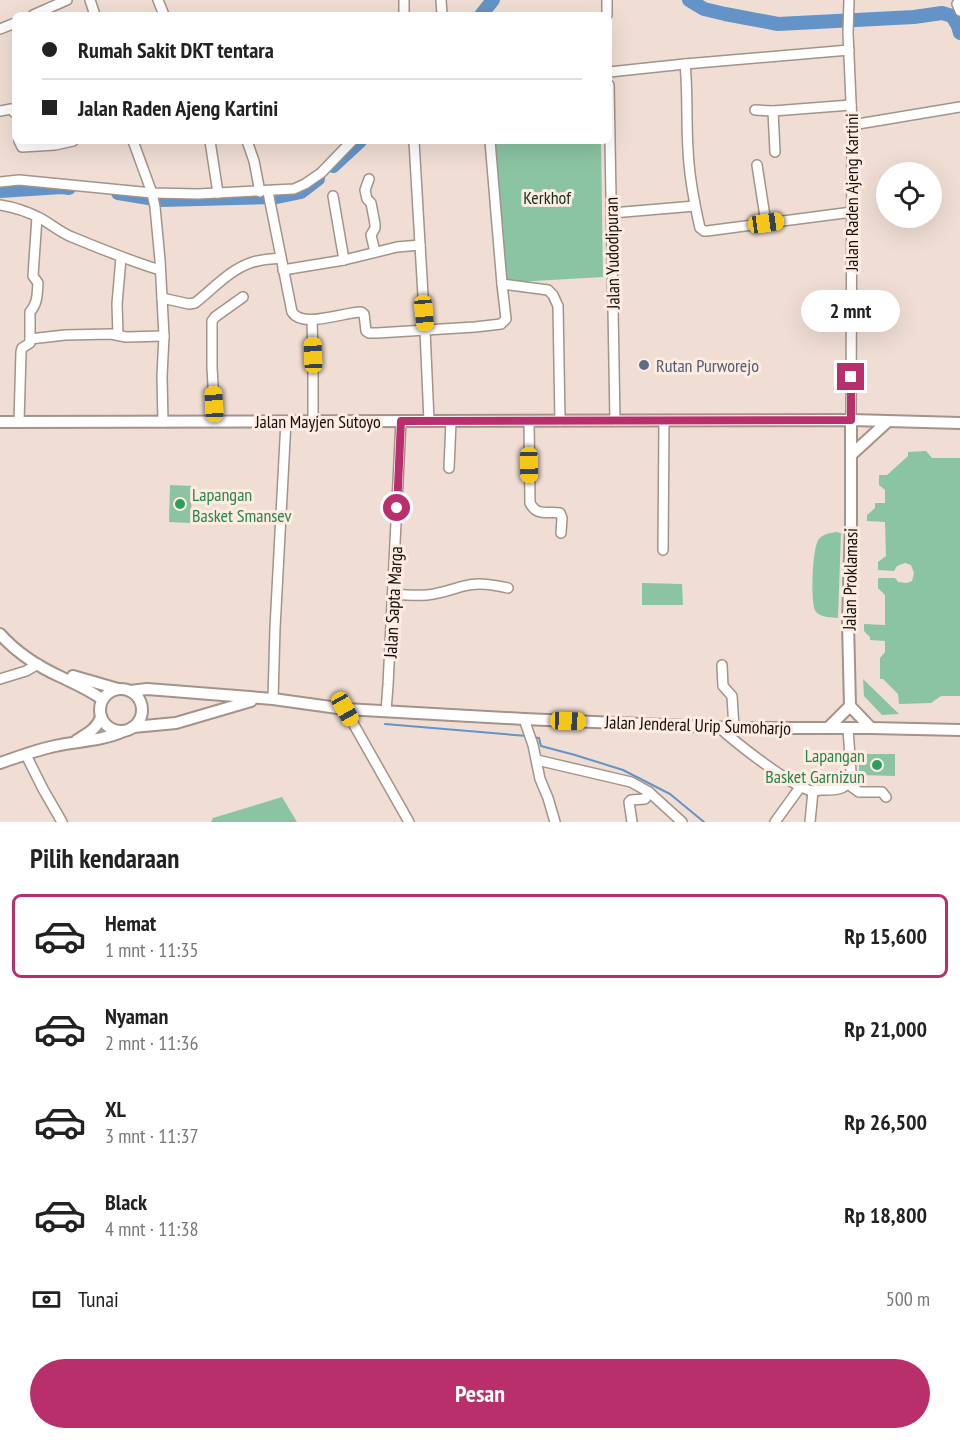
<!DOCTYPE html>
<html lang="id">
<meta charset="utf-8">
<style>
:root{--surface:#fff;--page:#f2f2f2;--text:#222;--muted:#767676;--line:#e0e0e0;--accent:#b92f6c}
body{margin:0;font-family:"PT Sans Narrow",sans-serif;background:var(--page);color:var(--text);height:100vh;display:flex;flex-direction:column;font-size:22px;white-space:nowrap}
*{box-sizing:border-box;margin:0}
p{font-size:20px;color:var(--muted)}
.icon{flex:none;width:33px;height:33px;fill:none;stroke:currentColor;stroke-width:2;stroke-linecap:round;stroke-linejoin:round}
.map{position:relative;height:822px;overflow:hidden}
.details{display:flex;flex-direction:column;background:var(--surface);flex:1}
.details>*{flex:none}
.banner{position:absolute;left:12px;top:12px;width:600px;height:132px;border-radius:9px;box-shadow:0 6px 24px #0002;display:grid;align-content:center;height:132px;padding:0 30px;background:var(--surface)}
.fabs{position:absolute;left:876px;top:162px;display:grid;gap:12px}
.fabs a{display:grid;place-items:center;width:66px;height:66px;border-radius:50%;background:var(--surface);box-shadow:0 6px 24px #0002;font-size:30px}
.end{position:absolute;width:27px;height:27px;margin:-14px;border:8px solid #b92f6c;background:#fff;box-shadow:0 0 0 3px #fff}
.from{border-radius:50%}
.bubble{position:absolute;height:42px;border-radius:21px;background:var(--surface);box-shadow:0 6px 24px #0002;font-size:20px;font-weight:600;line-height:42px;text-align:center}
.car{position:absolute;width:18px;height:36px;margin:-18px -9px;border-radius:8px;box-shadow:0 0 4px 2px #0007;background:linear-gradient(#f5c518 24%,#345 0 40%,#f5c518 0 76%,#345 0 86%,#f5c518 0)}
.banner b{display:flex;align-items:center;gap:21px;height:57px;font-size:22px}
.banner b+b{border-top:2px solid var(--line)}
.banner i{width:15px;height:15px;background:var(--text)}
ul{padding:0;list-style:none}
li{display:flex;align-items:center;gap:18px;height:84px;margin:0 12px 9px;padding:0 18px;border:3px solid transparent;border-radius:9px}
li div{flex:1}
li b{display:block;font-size:22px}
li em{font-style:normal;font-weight:600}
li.current{border-color:var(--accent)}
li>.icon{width:54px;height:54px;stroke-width:1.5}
h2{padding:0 30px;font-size:27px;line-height:72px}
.pay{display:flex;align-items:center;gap:15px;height:66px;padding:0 30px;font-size:22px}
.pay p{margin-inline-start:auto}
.cta{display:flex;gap:12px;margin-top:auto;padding:12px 30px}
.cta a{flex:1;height:69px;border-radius:36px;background:var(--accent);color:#fff;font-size:24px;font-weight:600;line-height:69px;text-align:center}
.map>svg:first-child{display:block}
.green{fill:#8bc4a3}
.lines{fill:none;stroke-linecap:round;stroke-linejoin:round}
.stream{stroke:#6494c7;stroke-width:2}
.river{stroke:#6494c7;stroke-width:14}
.minor-casing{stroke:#a39389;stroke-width:12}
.major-casing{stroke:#a39389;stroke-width:14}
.minor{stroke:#fff;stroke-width:9}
.major{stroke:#fff;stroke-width:10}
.route{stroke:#b92f6c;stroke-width:8}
.service-dot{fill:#5c6f8a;stroke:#feebe1;stroke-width:2}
.leisure-dot{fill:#2e9e5b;stroke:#feebe1;stroke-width:2}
.labels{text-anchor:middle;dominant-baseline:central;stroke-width:6;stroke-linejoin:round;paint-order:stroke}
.street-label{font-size:18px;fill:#140f0b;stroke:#feebe1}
.park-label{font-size:18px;fill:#113221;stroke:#feebe1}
.service-label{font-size:18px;fill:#4e5e75;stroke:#feebe1;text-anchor:start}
.leisure-label{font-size:18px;fill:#27864d;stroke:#feebe1;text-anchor:start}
</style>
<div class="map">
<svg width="960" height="822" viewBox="0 0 960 822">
<rect width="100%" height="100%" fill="#f0ded4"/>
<g class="green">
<polygon points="486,141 601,141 603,277 501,283"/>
<polygon points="926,451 932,458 960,458 960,696 941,696 931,703 899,704 898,694 883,679 880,679 880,658 885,652 885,641 870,640 870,637 864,631 864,624 885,625 885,595 878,588 878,578 895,578 898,582 907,583 912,581 914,573 911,565 905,563 897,566 894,571 878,570 878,562 886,556 885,522 867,521 867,515 875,508 875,503 885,503 885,490 879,485 879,475 887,475 908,456 908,452"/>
<polygon points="170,485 192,486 191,523 169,522"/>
<path d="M836,532l5,1 -3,85c-7,-1 -16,0 -22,-6 -6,-8 -4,-65 3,-73 4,-5 11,-6 17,-7z"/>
<polygon points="642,583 682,584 683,605 642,605"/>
<polygon points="863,679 899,714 882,715 864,696"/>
<polygon points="859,754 895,754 895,776 859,775"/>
<polygon points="282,797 297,822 211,822 213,818"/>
</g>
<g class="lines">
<g class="stream">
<polyline points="385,724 527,736"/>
<polyline points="532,737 539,738 541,746 575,755 623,770 670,794 704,822"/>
</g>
<g class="river">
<polyline points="689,0 704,9 725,14 778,24 914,17 942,13 952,16 958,26 960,33"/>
<polyline points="481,15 493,0"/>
<polyline points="333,166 360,141"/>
<polyline points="0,191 62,187 69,188"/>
<polyline points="118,193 161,200 277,197 301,192 318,179"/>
</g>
<g class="minor-casing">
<g id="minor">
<polyline points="90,0 95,15"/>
<polyline points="158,0 164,15"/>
<polyline points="404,0 404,15"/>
<polyline points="441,0 442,15"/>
<polyline points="607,0 607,15"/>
<polyline points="849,0 848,33 852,125 851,420"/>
<polyline points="960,0 957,4 960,11"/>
<polyline points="33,15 67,0"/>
<polyline points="0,29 15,23"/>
<path d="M685,64c3,28 1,56 3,85 1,26 6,53 12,79l4,3h3l145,-19"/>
<polyline points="609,72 685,64 849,50"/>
<polyline points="609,85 615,421"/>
<polyline points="755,110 773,111"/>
<polyline points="0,111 11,109 15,113"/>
<polyline points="852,125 960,107"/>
<polyline points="19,141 22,147 55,145 73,141"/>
<polyline points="133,141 152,193 155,207 160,260 164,336 162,376 163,422"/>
<polyline points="210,141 218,193"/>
<polyline points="247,141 254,161 260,192"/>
<polyline points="414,141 425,330 429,421"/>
<polyline points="490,141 502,284 548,290 553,295 558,306 560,421"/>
<polyline points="775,152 773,111 851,105"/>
<polyline points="757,165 766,223"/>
<polyline points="369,179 365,190 367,199 371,203 375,224 375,228 371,235 375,252"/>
<polyline points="0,182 19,180 152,193 198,194 294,189 305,184 321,173 352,141"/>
<path d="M268,192l24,120c11,17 52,0 69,0l3,2 2,17 3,2h8l98,-6 26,-3 5,-5 -4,-35"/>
<polyline points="333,196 344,260"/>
<path d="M0,205c13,2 28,7 40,13 11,6 21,15 32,19 29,12 58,24 88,33"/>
<polyline points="612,213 695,206"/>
<polyline points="283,270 344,260 397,247 420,245"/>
<path d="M162,298l27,6 6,-1c18,-14 35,-34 58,-41 9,-3 19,-3 28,-4"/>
<polyline points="312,320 313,355 313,421"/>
<polyline points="118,335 117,304 121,258"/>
<polyline points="30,339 65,335 111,334 126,337 164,336"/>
<path d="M529,421l1,82c7,14 18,8 30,10l2,5 -1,15"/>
<path d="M19,422l2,-70 1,-4 8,-5v-31c8,-9 7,-18 8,-29l-5,-7 4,-59"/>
<polyline points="215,422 212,367 212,321 215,317 243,297"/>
<polyline points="449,468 451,421"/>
<polyline points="663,550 664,421"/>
<path d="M393,594c11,1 23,2 34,1 13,-1 25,-6 37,-9 15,-4 30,-1 44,2"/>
<polyline points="722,665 723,686 732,696 734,728"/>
<polyline points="0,679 26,671 38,664"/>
<polyline points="273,699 275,628 286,421"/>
<polyline points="345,709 409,822"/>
<polyline points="386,711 388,685 401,421"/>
<polyline points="524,719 533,745 540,779 548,798 555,822"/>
<path d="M720,728c16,15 72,59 92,63 3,0 7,-1 10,-1 12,0 21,1 29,-10"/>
<polyline points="848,728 852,787 859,792 882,792 886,797"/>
<polyline points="26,755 43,789 62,822"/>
<polyline points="537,760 631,782 649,792 682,822"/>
<polyline points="632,822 629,802 631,800 645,799 649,792"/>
<polyline points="775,822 801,786"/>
<polyline points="810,822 813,791"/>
</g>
</g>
<g class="major-casing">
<g id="major">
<polyline points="0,422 851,420 960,423"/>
<polyline points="851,455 887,422"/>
<path d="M0,634c16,18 39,33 61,43 15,7 27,12 41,22"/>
<polyline points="73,676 118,689"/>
<circle cx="121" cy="710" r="21"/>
<polyline points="130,691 147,689 173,691 273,699 345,709 524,719 734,728 871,728 960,730"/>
<polyline points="850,706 871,728"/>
<polyline points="133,727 176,723 251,701"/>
<polyline points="828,728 850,706 848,623 851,522 851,420"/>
<path d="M77,740c10,-6 20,-11 24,-23"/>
<path d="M0,763c18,-6 36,-13 55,-17 23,-5 47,-5 69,-15"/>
</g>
</g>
<use href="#minor" class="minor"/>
<use href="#major" class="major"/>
</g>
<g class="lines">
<polyline class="route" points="397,508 401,421 851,420 851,377"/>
</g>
<circle class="service-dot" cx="644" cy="365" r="6"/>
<g class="leisure-dot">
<circle cx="180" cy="504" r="6"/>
<circle cx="877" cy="765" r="6"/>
</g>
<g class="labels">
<g class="street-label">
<text transform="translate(851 192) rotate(-90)">Jalan Raden Ajeng Kartini</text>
<text transform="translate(612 253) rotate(-91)">Jalan Yudodipuran</text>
<text x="318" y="421">Jalan Mayjen Sutoyo</text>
<text transform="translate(850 579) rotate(-89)">Jalan Proklamasi</text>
<text transform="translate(393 602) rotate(-87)">Jalan Sapta Marga</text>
<text transform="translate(698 725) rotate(2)">Jalan Jenderal Urip Sumoharjo</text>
</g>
<g class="park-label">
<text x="547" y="197">Kerkhof</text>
</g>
<g class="service-label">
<text x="656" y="365">Rutan Purworejo</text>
</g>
<g class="leisure-label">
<text x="192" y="494">Lapangan<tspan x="192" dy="21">Basket Smansev</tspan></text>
<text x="865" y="755" text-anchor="end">Lapangan<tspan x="865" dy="21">Basket Garnizun</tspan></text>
</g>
</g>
</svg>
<div class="fabs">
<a><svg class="icon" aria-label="locate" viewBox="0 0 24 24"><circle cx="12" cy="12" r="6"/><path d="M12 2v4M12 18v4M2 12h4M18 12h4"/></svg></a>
</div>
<i class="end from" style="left:397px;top:508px"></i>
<i class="end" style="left:851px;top:377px"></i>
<div class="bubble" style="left:801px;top:290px;width:99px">2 mnt</div>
<i class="car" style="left:766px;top:223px;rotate:82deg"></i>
<i class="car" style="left:424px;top:313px;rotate:175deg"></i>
<i class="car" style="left:313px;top:355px;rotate:358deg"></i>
<i class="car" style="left:214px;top:404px;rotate:357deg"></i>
<i class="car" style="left:529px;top:465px;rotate:179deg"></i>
<i class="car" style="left:345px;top:709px;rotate:151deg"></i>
<i class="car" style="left:568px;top:721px;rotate:92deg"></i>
<div class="banner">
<b><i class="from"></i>Rumah Sakit DKT tentara</b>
<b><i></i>Jalan Raden Ajeng Kartini</b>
</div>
</div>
<section class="details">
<h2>Pilih kendaraan</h2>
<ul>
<li class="current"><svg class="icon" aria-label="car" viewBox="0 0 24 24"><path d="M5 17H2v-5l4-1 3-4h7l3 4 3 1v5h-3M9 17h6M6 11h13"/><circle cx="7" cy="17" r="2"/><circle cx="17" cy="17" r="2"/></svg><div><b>Hemat</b><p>1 mnt · 11:35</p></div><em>Rp 15,600</em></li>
<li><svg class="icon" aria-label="car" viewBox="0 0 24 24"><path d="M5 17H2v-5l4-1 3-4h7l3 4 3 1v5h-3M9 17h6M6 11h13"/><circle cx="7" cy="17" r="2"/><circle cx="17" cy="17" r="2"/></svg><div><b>Nyaman</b><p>2 mnt · 11:36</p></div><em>Rp 21,000</em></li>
<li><svg class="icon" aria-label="car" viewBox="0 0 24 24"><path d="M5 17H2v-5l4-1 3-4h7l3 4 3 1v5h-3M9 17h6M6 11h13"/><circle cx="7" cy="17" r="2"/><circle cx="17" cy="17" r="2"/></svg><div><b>XL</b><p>3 mnt · 11:37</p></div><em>Rp 26,500</em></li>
<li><svg class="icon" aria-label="car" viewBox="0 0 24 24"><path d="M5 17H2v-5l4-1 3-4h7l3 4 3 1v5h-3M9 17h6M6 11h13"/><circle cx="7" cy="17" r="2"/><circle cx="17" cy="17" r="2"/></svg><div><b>Black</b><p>4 mnt · 11:38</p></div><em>Rp 18,800</em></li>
</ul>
<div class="pay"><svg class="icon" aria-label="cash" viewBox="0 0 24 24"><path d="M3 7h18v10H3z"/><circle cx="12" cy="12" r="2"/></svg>Tunai<p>500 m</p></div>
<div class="cta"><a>Pesan</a></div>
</section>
